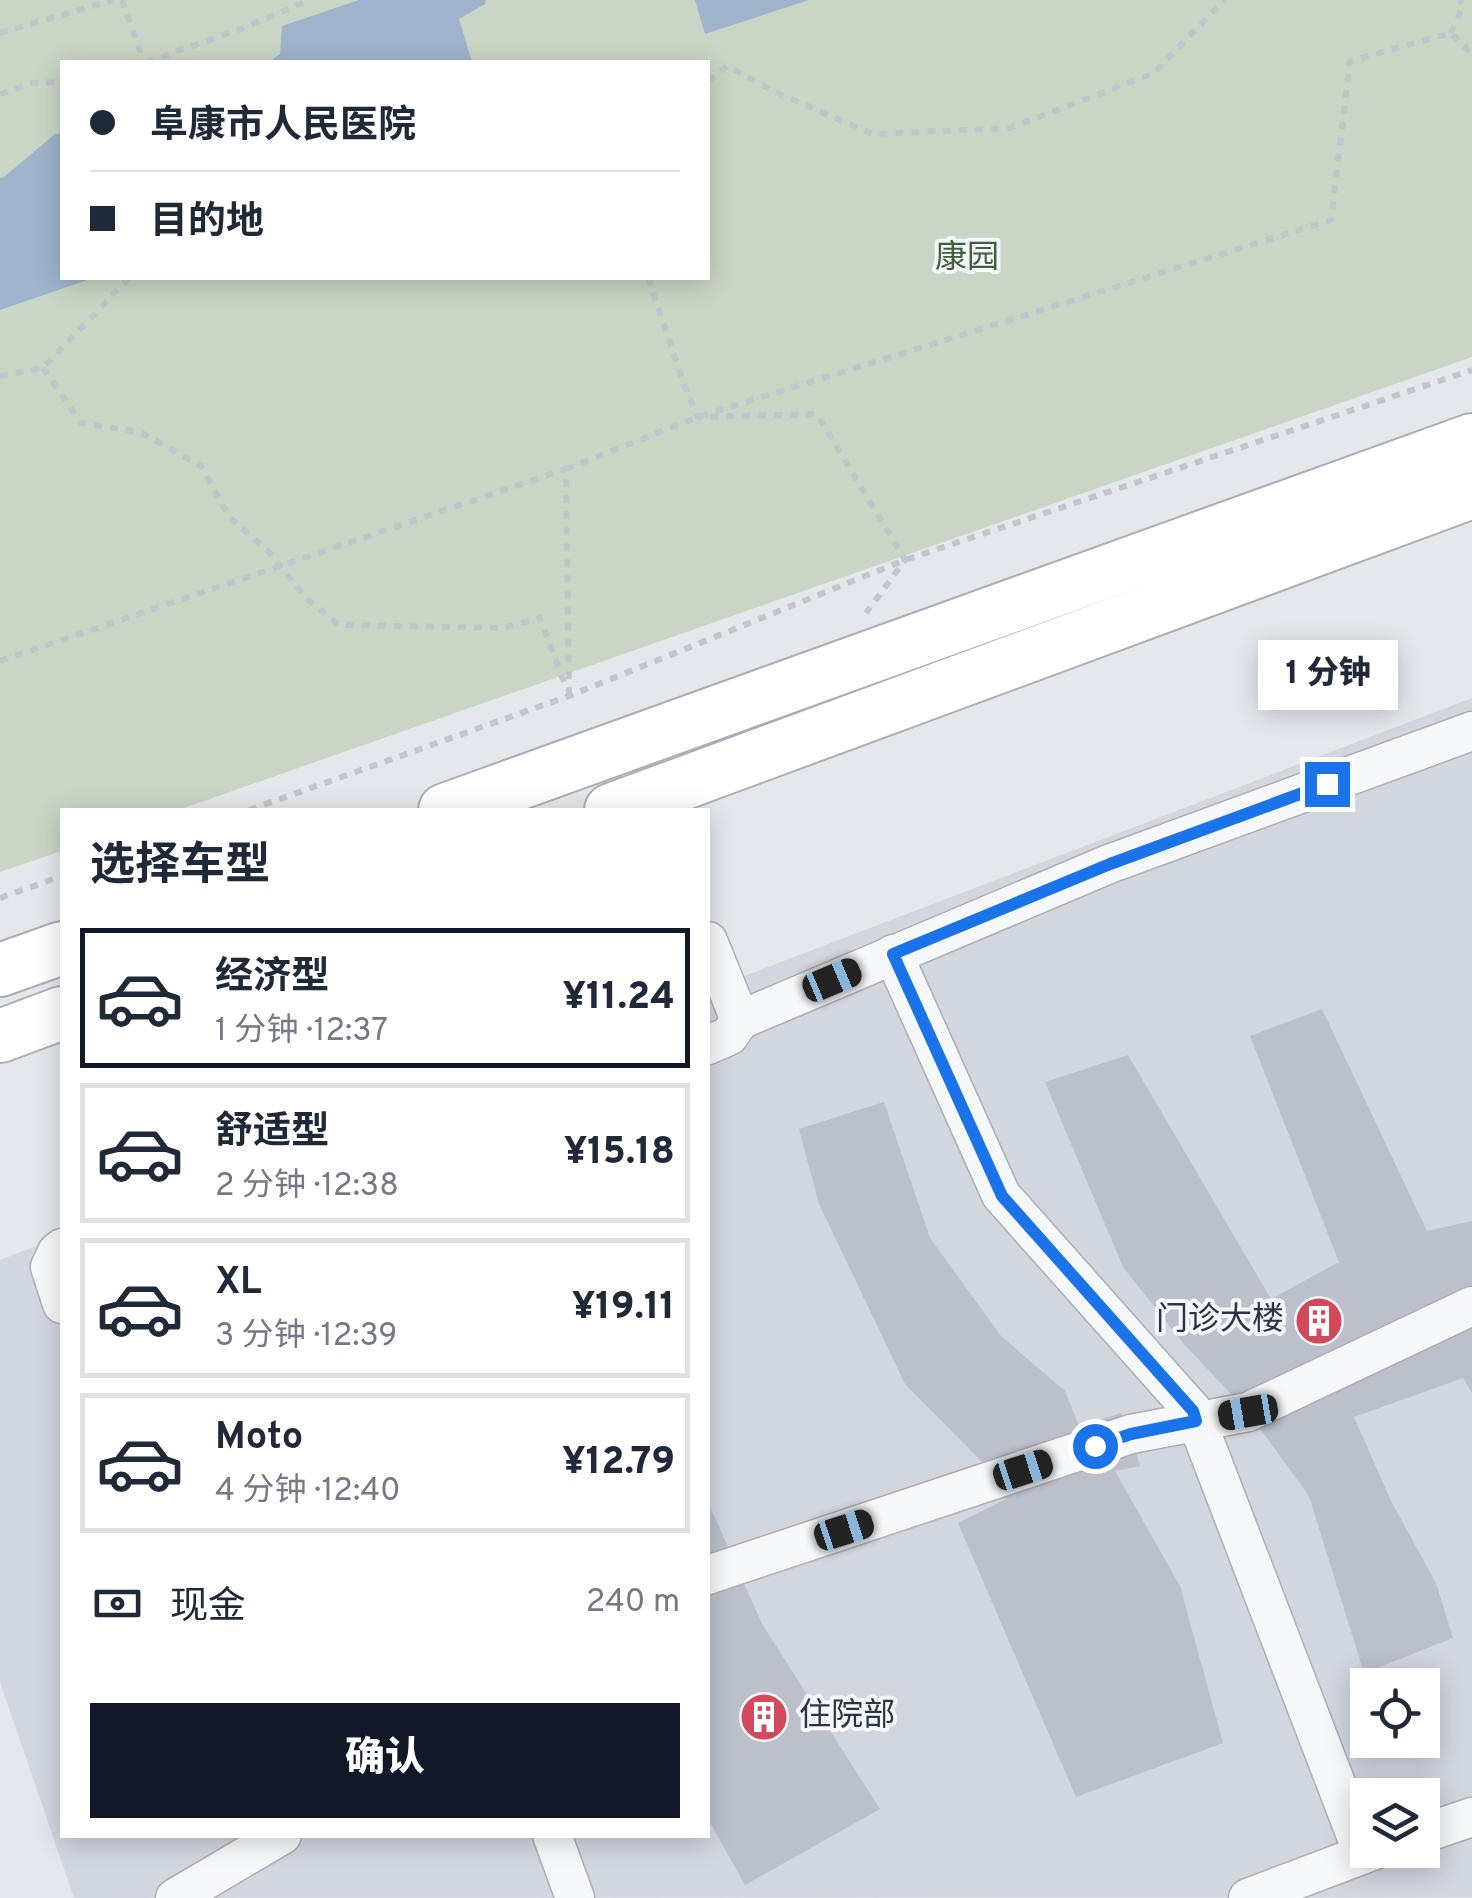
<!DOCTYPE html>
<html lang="zh">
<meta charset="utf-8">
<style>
:root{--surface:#fff;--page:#f6f6f7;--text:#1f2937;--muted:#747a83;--line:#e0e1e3;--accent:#111827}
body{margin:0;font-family:Overpass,"Noto Sans SC",sans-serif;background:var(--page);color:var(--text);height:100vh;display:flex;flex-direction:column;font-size:38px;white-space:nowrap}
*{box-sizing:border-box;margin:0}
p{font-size:32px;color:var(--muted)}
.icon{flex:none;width:55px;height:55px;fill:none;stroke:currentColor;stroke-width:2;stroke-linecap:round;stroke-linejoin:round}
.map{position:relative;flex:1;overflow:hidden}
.side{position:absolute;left:60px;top:808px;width:650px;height:1030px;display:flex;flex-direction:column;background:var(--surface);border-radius:0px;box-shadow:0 5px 25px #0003}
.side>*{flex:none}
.banner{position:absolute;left:60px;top:60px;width:650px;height:220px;border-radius:0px;box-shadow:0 5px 25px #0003;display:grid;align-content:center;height:220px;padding:0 30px;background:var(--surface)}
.controls{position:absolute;left:1350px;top:1668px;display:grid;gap:20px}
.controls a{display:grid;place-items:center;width:90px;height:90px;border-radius:0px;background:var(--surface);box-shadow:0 5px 25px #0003;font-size:50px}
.end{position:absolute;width:45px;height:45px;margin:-22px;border:12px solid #1a73e8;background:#fff;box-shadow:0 0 0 5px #fff}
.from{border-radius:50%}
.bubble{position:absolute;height:70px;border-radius:0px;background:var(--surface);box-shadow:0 5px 25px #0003;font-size:32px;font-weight:800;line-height:70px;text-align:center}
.car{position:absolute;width:30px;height:60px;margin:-30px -15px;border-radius:12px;box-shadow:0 0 8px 2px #0007;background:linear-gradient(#222 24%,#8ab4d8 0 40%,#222 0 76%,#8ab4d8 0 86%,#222 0)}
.banner b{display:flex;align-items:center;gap:35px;height:95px;font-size:38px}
.banner b+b{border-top:2px solid var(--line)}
.banner i{width:25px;height:25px;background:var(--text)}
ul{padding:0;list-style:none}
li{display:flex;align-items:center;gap:30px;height:140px;margin:0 20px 15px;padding:0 10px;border:5px solid var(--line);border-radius:0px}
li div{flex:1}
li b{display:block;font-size:38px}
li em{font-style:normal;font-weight:800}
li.current{border-color:var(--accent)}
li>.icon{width:90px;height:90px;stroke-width:1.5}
h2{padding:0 30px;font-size:45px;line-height:120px}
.pay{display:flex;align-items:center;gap:25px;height:110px;padding:0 30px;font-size:38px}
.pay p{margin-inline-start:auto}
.cta{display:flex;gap:20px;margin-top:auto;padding:20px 30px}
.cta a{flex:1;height:115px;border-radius:0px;background:var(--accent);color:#fff;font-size:40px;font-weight:800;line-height:115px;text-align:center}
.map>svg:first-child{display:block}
.built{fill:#d2d6de;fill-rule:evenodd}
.green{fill:#c9d6c5;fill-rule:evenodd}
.water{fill:#9fb4cc}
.building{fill:#bbc0ca}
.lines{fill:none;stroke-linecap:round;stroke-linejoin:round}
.street-casing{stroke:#a9aeb7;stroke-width:41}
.secondary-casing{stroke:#a9aeb7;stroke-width:56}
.path{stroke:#c2c5cb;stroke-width:6;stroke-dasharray:8 8;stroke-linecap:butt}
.street{stroke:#f7f8fa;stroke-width:38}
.secondary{stroke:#fff;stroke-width:52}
.route{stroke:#1a73e8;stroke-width:12}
.labels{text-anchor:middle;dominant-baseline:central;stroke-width:8;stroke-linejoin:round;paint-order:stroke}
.park-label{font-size:32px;fill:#3f6138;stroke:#f4f6f9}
.poi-label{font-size:32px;fill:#2b3445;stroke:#f4f6f9;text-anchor:end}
</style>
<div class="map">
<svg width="1472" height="1898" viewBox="0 0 1472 1898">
<rect width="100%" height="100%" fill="#e4e7ec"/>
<path class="built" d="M1472,698v1199l-1398,1 -74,-216v-422l62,-24v599h646v-845zM1368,1685h54v55h-54zM1368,1795h54v55h-54z"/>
<path class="green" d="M0,0h1472v357l-1294,453h-116v41l-62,21zM62,62h646v216h-646z"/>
<g class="water">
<polygon points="359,0 486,0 485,4 459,19 472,62 269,62 280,54 282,26"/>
<polygon points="695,0 809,0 705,34"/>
<polygon points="62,133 62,278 93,278 0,310 0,178 4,177 55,134"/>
</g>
<g class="building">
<polygon points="1322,1009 1427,1231 1472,1221 1472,1393 1463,1378 1354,1417 1391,1501 1436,1583 1453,1638 1364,1673 1309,1496 1248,1412 1183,1343 1123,1267 1045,1082 1128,1055 1271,1299 1339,1262 1250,1036"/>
<polygon points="884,1102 930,1238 1001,1336 1065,1391 1079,1426 1121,1413 1131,1434 1140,1466 1115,1471 1180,1586 1223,1743 1076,1797 958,1523 1006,1499 987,1467 905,1384 819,1204 799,1129"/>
<polygon points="708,1502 762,1624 880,1809 745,1885 708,1819"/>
</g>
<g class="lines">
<g class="street-casing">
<g id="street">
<polyline points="708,941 740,1020"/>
<polyline points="893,954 1001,1195 1193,1411 1363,1854"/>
<polyline points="708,1045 729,1036 740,1020 1109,864 1472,731"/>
<polyline points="62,1248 57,1252 50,1267 62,1304"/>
<polyline points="708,1575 1131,1434 1248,1412 1472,1306"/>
<polyline points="1422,1834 1472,1817"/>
<polyline points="552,1835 575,1898"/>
<polyline points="175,1898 282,1835"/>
<polyline points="1248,1898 1375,1850"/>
</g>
</g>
<g class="secondary-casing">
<g id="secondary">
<polyline points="445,810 1472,440"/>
<polyline points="611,810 1472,492"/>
<polyline points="0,970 62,948"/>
<polyline points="0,1036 62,1013"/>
</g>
</g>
<g class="path">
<polyline points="122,0 144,62"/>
<polyline points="0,33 113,0"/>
<polyline points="1451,33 1463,6 1459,0"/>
<polyline points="146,62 238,30 310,0"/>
<polyline points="708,81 727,66 773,91 872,134 1010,128 1154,73 1224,0"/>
<polyline points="0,94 33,83 62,82"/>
<polyline points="648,278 687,393 698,417 817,414 905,560 866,613"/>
<polyline points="43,368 81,423 140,432 201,466 229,517 268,551 307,599 339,625 503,628 540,618 567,690"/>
<polyline points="0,376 43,368 129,278"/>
<polyline points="566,469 698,417 1331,220 1350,61 1451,33 1472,54"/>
<polyline points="0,661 566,469 569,696"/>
<polyline points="249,810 569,696 905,560 1472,370"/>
<polyline points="0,898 62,876"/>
</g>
<use href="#street" class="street"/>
<use href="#secondary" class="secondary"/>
</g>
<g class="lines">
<polyline class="route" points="1095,1446 1131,1434 1196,1421 1193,1411 1002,1196 893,954 1110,864 1327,784"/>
</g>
<defs>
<g id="building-disc" transform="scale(2.5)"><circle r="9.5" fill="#d1495b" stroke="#f4f6f9"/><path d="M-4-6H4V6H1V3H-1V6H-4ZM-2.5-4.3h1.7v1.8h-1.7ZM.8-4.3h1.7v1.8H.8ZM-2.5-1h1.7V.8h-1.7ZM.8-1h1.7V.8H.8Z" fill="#fff"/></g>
</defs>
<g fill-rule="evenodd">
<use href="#building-disc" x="1319" y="1321"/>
<use href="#building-disc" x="764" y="1717"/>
</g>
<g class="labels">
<g class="park-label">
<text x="967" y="259">康园</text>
</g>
<g class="poi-label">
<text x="1284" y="1321">门诊大楼</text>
<text x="799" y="1717" text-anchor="start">住院部</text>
</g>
</g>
</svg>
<div class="controls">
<a><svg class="icon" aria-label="locate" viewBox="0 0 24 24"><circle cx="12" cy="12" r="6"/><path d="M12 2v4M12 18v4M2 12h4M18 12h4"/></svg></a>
<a><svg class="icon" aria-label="layers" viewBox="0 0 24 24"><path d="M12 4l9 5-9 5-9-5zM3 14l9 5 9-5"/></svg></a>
</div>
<i class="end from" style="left:1095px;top:1446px"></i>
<i class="end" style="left:1327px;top:784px"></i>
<div class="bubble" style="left:1258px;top:640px;width:140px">1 分钟</div>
<i class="car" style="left:832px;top:980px;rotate:67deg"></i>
<i class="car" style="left:1248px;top:1412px;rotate:260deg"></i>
<i class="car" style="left:1023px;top:1470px;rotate:72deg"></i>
<i class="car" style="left:844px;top:1530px;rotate:72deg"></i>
<div class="banner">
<b><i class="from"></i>阜康市人民医院</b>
<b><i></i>目的地</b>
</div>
<section class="side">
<h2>选择车型</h2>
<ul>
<li class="current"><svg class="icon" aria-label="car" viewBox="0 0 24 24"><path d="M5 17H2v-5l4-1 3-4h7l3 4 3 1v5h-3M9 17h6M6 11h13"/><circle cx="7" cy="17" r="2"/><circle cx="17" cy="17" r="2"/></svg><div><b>经济型</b><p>1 分钟 · 12:37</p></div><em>¥11.24</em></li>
<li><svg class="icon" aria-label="car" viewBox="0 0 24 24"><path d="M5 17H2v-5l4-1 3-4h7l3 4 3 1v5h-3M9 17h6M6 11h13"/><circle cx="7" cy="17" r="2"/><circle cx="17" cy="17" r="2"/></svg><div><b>舒适型</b><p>2 分钟 · 12:38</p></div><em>¥15.18</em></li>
<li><svg class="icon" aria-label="car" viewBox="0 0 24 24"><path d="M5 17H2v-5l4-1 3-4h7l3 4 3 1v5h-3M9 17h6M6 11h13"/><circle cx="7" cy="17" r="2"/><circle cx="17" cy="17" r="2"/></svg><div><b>XL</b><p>3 分钟 · 12:39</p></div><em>¥19.11</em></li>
<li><svg class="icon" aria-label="car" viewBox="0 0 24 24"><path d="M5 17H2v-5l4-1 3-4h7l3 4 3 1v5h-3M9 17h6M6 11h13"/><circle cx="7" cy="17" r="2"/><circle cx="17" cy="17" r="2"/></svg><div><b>Moto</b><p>4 分钟 · 12:40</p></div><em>¥12.79</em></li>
</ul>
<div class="pay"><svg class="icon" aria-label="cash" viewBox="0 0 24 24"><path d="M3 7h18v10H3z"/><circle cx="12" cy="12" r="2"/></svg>现金<p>240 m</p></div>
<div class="cta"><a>确认</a></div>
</section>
</div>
